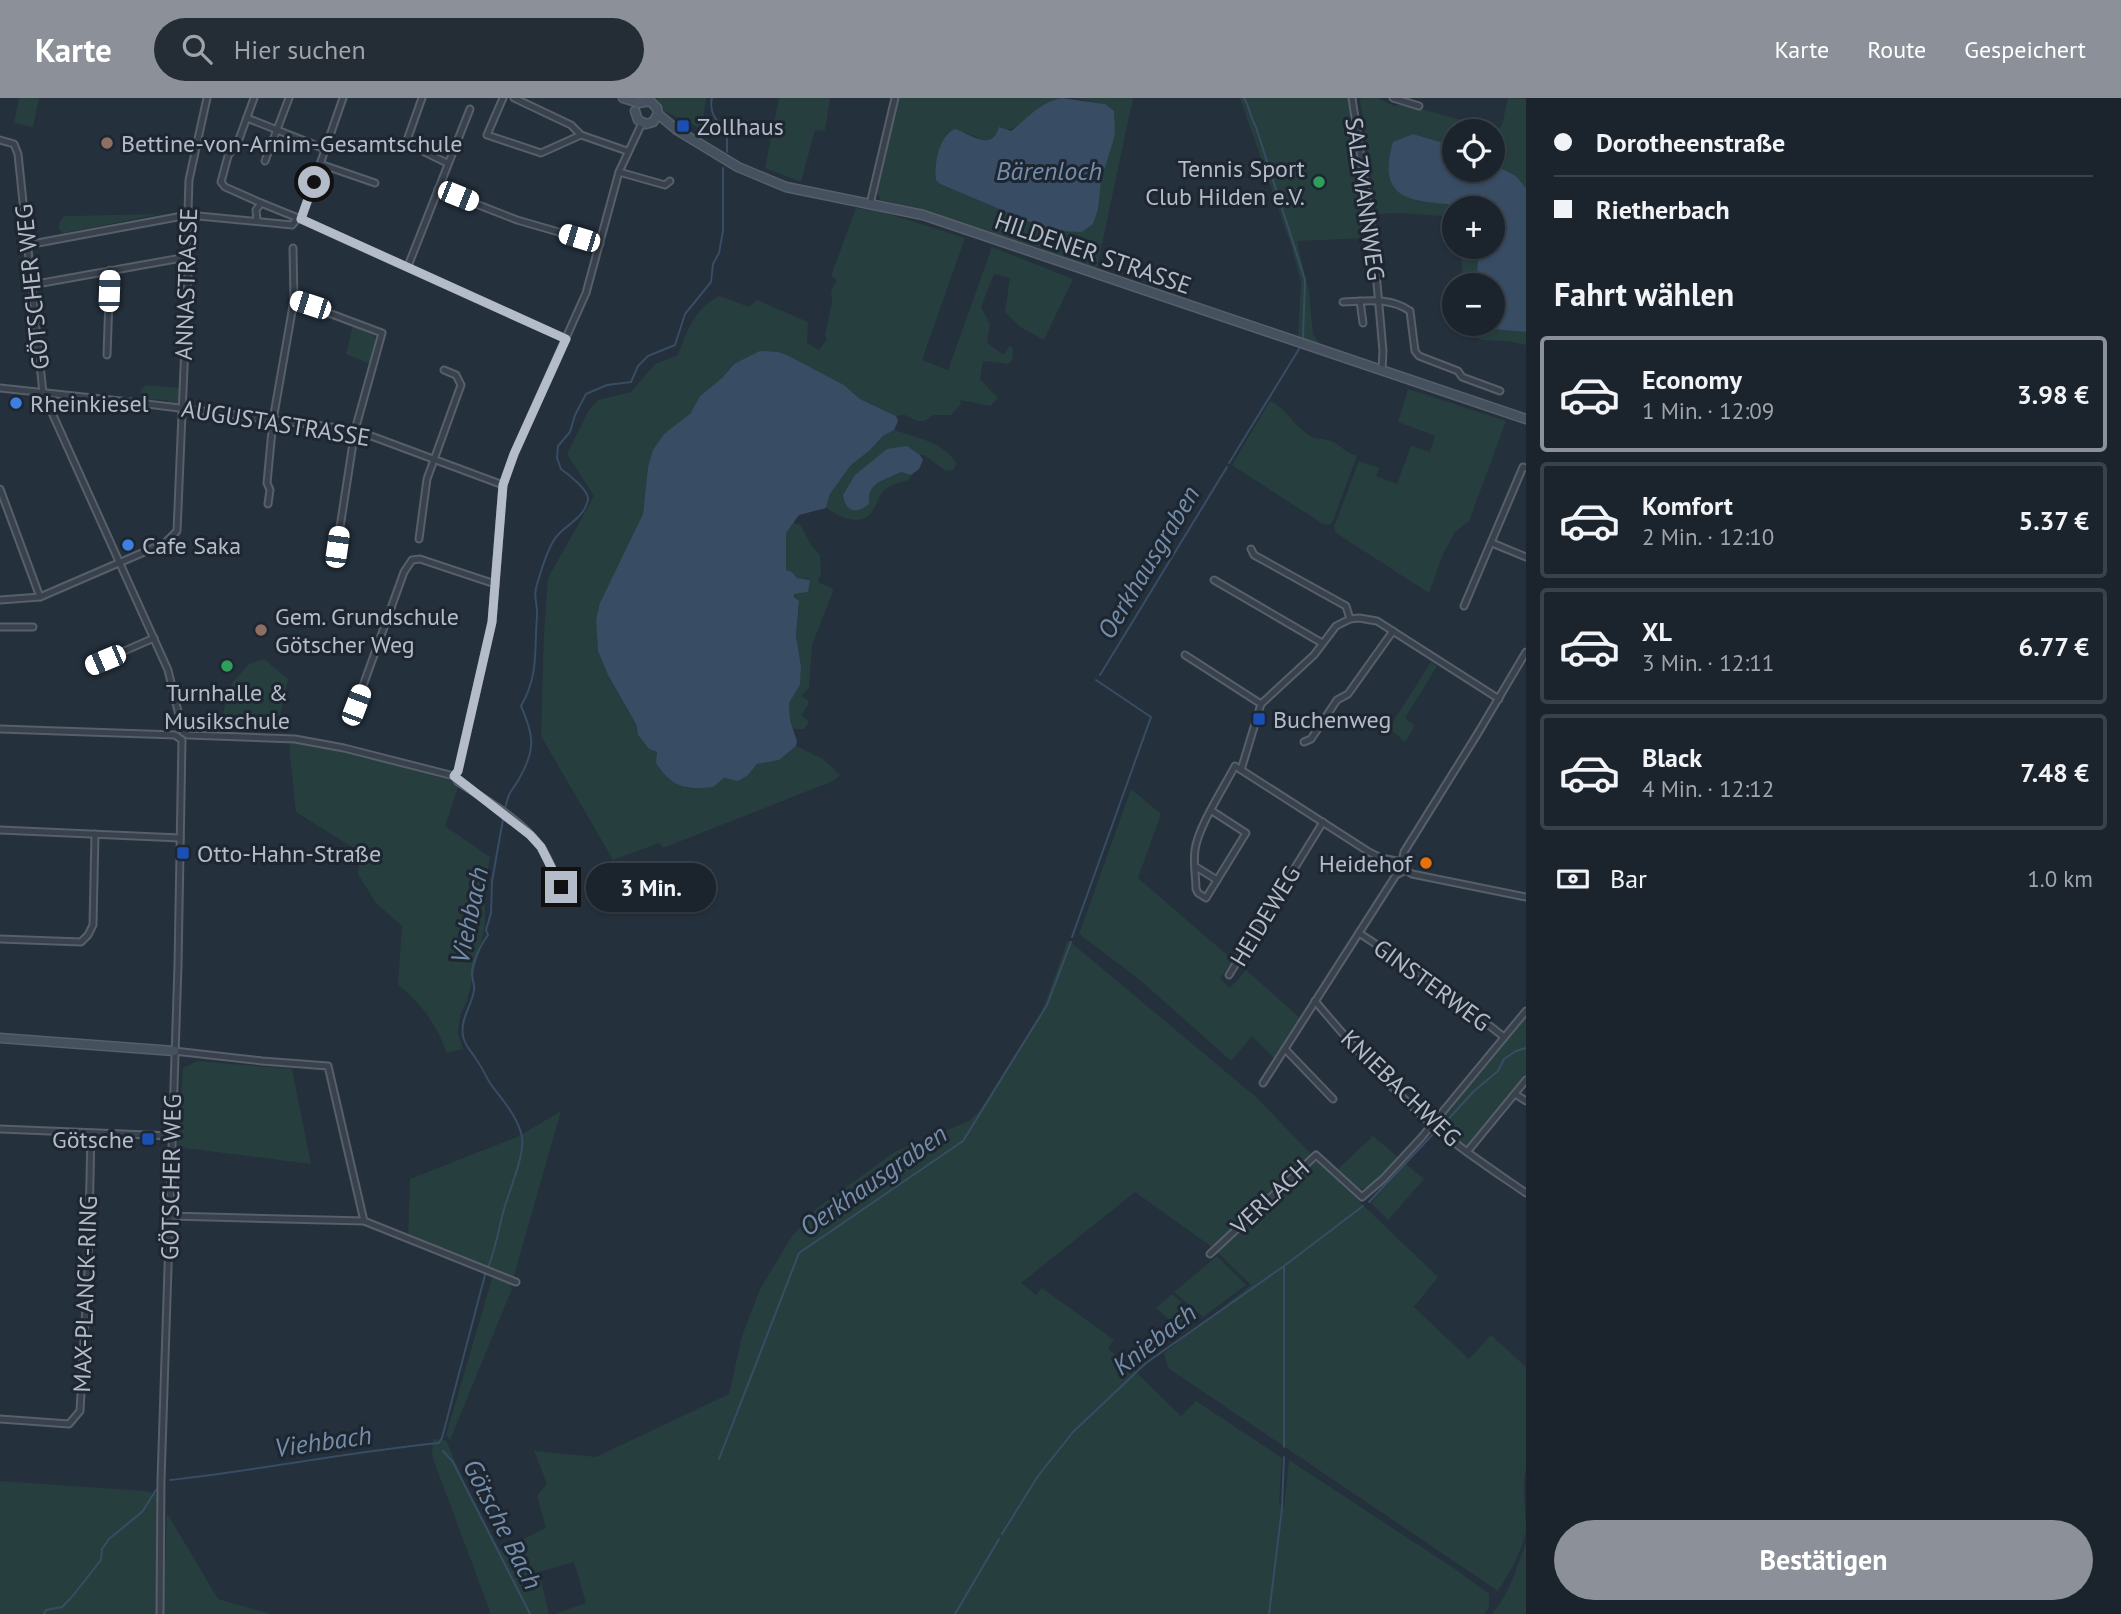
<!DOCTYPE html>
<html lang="de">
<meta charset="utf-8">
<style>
:root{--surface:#1b242d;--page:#242c35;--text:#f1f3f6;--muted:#a0a4aa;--line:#394149;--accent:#8c9099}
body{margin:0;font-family:"PT Sans",sans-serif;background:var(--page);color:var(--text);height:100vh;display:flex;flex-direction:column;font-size:26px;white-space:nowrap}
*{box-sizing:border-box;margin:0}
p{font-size:23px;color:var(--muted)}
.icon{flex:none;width:38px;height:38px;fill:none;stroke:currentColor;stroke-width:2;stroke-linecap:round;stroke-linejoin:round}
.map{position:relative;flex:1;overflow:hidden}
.drawer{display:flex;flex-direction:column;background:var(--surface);width:595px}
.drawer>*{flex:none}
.guide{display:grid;align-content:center;height:154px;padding:0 28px;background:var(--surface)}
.fabs{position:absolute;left:1442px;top:21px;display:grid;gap:14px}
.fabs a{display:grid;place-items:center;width:63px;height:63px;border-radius:50%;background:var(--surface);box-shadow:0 2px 5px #0004,0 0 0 2px var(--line);font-size:35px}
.end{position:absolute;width:32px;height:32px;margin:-16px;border:9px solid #b3bcc8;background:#111;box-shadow:0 0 0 4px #111}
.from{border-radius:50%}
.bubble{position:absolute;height:49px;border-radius:24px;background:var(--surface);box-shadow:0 2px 5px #0004,0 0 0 2px var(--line);font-size:23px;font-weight:700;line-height:49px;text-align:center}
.car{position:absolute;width:21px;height:42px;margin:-21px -10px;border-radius:9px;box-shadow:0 0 5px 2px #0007;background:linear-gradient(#fff 24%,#345 0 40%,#fff 0 76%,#345 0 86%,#fff 0)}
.guide b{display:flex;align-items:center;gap:24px;height:66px;font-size:26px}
.guide b+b{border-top:2px solid var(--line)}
.guide i{width:18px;height:18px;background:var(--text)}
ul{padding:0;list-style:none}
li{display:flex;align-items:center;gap:21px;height:116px;margin:0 14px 10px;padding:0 14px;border:4px solid var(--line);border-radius:7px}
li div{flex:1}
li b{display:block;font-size:26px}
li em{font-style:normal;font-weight:700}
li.current{border-color:var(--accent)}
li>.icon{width:63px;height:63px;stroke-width:1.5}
h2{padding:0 28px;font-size:32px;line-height:84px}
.pay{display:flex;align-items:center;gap:18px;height:77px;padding:0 28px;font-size:26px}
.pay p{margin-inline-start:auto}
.primary-button{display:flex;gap:14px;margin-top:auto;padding:14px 28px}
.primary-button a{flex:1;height:80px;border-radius:42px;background:var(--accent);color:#fff;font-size:28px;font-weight:700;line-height:80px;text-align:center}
header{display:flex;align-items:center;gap:42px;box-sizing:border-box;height:98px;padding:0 35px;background:var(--accent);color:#fff}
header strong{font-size:33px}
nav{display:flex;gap:38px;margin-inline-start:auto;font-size:24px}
.search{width:490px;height:63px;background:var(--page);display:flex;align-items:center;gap:18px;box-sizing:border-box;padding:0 24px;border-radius:38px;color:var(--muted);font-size:26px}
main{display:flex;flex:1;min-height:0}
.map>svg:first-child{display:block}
.green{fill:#273e3e}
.water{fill:#384c63}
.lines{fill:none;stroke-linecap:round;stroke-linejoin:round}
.stream{stroke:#384c63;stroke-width:2}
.street-casing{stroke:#565f6a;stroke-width:9}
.secondary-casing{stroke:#565f6a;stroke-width:11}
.street{stroke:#38414c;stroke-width:5}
.secondary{stroke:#46515f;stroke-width:8}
.route{stroke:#b3bcc8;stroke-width:9}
.transit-dot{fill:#1a4fb4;stroke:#1d2631;stroke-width:2.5}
.education-dot{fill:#8d6e63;stroke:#1d2631;stroke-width:2.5}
.leisure-dot{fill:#2e9e5b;stroke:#1d2631;stroke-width:2.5}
.shop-dot{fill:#3f7fe0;stroke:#1d2631;stroke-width:2.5}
.food-dot{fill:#e8710a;stroke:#1d2631;stroke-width:2.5}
.labels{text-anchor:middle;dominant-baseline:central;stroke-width:6;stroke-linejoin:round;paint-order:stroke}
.poi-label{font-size:24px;fill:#b3bcc8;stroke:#1d2631;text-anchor:start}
.street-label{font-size:24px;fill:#b3bcc8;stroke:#1d2631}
.water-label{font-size:26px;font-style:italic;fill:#748eaa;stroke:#1d2631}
</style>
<header>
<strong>Karte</strong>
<div class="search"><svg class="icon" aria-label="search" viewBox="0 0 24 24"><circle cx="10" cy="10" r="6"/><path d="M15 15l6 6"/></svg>Hier suchen</div>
<nav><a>Karte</a><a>Route</a><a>Gespeichert</a></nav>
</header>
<main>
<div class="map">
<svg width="1526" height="1516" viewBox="0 0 1526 1516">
<rect width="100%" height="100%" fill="#24303c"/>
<g class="green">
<polygon points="19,0 39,0 33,29 14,25"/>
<polygon points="657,0 706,0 702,31 662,12"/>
<polygon points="779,0 830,0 825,33 815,32 801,84 765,70"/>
<path d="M898,0h164c-27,5 -37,33 -64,33l-1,5 -10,6 -23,-10h-16c-9,11 -17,40 -8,52l111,47 26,1 16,-8 5,-14 7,-106 -31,-6h59l-36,170 -24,-5 -147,-52 -45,-11 -4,-7 2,-11z"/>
<polygon points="1240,0 1348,0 1368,140 1297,143 1309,194 1313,237 1321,247 1298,239 1301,184 1291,147"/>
<polygon points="1361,0 1377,0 1394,8 1403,6 1497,32 1502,27 1508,0 1526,1 1526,90 1516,78 1493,66 1493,33 1454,33 1454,48 1412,36 1418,103 1462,107 1466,110 1454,110 1454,119 1401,115 1377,116 1360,2"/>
<path d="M856,110l30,5 79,25 -43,122 26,10 44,-123 81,32 -29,61 -24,-13 -15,-15 5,-34 -16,-4 -13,33 9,17 -3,19 17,12 5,-9 4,2 -1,12 -4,4 -25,-3 -3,18 18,19 -7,8 -31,-6 1,4 -10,11h-17l-10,6h-7l-12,-6 -9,1 -36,-17 -16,-14 -55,-29 -55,8 -12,14 -22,18 -10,18 -9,9 -17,11 -16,33 -5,47 -47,106 2,31 10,24 28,49 2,11 11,14 8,3 1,5 29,31c15,-1 25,0 37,-10l14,3c8,-4 11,-10 17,-15 13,-9 30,-8 41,-20l27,13 17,16 -7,6 -170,67 -4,-5 -46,17 -72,-124 3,-103 4,-55 46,-82 -27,-42 22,-44 9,-10 33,-8 24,-28 23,-9c8,-23 18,-49 42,-59l29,11 8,-7 51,22 -1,21 12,7 8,-11 -2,-4 7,-33 -1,-10 6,-12 -6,-4z"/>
<polygon points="161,116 63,135 59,131 59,125 64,118"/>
<polygon points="1461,149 1479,149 1476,187 1463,187"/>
<polygon points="1464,226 1481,226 1491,231 1526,234 1526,247 1508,243 1480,242"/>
<polygon points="353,227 375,238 376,245 370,266 346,256"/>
<polygon points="146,287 179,290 179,306 169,305 168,302 140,301 141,292"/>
<polygon points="1408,291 1506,323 1469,423 1455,434 1443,456 1429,495 1336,435 1334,429 1359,363 1379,370 1376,378 1397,386 1411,348 1430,354 1435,338 1398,324"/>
<path d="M1270,303c17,8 23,23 37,33 7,6 13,4 21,6 10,2 17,13 29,16l-25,67 -4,2 -5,-1 -91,-59z"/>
<path d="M894,332c21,7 51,13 62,33l-2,7 -8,1 -22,-16h-4l-13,-8 -52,28 13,22c7,-19 17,-15 33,-25l10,3 -2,5c-7,2 -16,4 -22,8 -9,6 -9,16 -15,24 -12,16 -34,4 -46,-4l4,-14 21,-29 18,-14 14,-15z"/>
<polygon points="793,425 800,426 811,447 820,457 821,477 818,482 819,485 832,490 833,493 812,547 809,590 801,598 808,602 808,607 801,617 809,624 804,631 794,631 790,622 789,605 800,587 801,568 796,538 799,509 794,496 805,495 810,481 797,480 792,474 786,472 786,435"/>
<polygon points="264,561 288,581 279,622 223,617 228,590 249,566"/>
<polygon points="1431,564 1437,568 1405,620 1415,628 1405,644 1389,630"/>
<path d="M292,644l52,8 106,30 8,7 -13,39 45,31 -5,28v40l-18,76 -7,15 -2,17 5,16 -16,4c-10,-27 -25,-50 -49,-68l4,-59 -26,-23 -18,-29 2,-22 -64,-40 -7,-66z"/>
<polygon points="1131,691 1161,716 1138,780 1233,862 1220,880 1230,890 1246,872 1300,920 1275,961 1252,938 1231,963 1140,882 1079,836"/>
<polygon points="1068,842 1256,999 1312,1057 1212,1149 1135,1094 1021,1185 1036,1197 1042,1190 1114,1242 1108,1251 1132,1270 1181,1318 1196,1303 1282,1360 1279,1405 1284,1409 1289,1362 1455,1471 1489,1496 1489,1509 1484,1516 555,1516 586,1505 574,1464 539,1474 549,1516 491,1516 432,1358 433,1341 446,1342 467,1391 500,1452 546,1430 537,1398 547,1386 534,1353 596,1359 729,1296 742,1238 760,1191 792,1138 817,1110 896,1053 969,1023 980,1012 1042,913"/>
<polygon points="1526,917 1526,977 1466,1050 1439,1028 1439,1024"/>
<polygon points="198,963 292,971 311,1066 177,1049 183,970"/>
<polygon points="561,1013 513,1181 408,1139 410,1081 517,1039"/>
<path d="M1373,1038l25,21c-10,11 -24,33 -40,32l-20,-20z"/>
<path d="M1315,1061l123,118 -24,30 55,52 22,-24 35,32v101c-5,21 0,41 0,62 -3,20 -17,44 -28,61l-330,-223 -4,-15 87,-68 -35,-34z"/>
<polygon points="1406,1066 1424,1081 1388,1122 1371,1105"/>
<polygon points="1217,1158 1246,1187 1203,1219 1174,1194"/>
<polygon points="493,1177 509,1184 512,1191 450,1342 446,1337"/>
<polygon points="1172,1196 1199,1220 1184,1235 1156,1210"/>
<polygon points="0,1383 144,1393 157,1396 157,1516 0,1516"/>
<polygon points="167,1415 218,1501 270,1516 163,1516"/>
<path d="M1526,1445v71h-34c17,-19 25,-47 34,-71z"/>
</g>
<g class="water">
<path d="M1062,0l43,6 9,7 1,24 -14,45 -3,30 -5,14 -11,8 -31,-1 -111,-47 -4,-4c-2,-17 3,-45 19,-51 18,6 37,23 44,-2l12,4c17,-13 29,-29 51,-33z"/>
<path d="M1413,36l41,12v24h39v-6l23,12 10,12v144l-35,-3 -10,-5h12v-39h-17l3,-38h14v-39h-27l-4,-3c-46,-4 -87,-1 -69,-63z"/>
<path d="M760,253l18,1 11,4 55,29 16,14 36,17 2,5 -4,9 -11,6 -14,15 -18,14 -21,29 -4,14 -27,7 -13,18v37l6,2 5,6 13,2 -2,12 -14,2v3l5,4 -3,35 5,30 -1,19 -11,18 1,17 7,21 -1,5 -17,14 -22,4 -10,12 -9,5 -14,-3 -11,9c-29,3 -41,0 -57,-24l1,-11 -8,-3 -11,-14 -2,-11 -28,-49 -10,-24 -2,-31 4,-17 43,-89 5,-47 5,-17 11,-16 26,-20 10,-18 22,-18 12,-14z"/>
<path d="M907,348l13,9 3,5 -4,9 -8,6 -10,-3c-16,9 -34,9 -32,32 -13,10 -23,9 -26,-9l12,-20 32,-26z"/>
</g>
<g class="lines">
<g class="stream">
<path d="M712,0c-4,15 6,24 15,35v19"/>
<path d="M1244,0c6,10 6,19 12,29l49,153 -2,57"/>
<polyline points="1229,365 1299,251"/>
<polyline points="1100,577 1227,369"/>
<path d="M505,711c4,-19 6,-16 14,-30 17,-30 15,-43 2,-73 18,-31 13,-55 16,-89 1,-15 -5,-20 1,-36 4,-13 10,-35 19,-45 10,-12 27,-18 31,-36 2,-9 -20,-26 -27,-31l-4,-11 1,-12 12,-14 5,-17 11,-21 21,-9 24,-3 7,-16 10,-10 27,-11 10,-31 26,-32 2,-18 6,-11 4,-22v-63"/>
<polyline points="1072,839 1151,619 1096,582"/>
<polyline points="1443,1027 1474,993 1498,973 1504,961 1516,953 1526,950"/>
<polyline points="1369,1104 1434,1035"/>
<polyline points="1284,1349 1284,1168"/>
<polyline points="443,1353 453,1364 530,1516"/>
<polyline points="719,1361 799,1155 963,1043 1047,907 1071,844"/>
<path d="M170,1382c90,-10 178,-28 269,-37l3,-5 43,-163c10,-21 13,-44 19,-66 5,-18 21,-54 18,-72 -4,-20 -18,-35 -30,-51 -6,-8 -9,-18 -16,-27 -4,-7 -12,-14 -13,-23 -3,-18 9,-30 11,-46 1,-5 -2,-11 -2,-16 0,-11 9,-30 16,-39l-2,-5 5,-17 1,-32 12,-67"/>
<polyline points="1002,1436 1038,1378 1073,1334 1146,1265 1284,1168 1363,1108"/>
<polyline points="44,1516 46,1512 62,1509 71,1500 101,1462 102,1451 109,1441 142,1414 156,1392"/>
<polyline points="955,1516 999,1441"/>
<polyline points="1269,1516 1282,1410 1284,1359"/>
</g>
<g class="street-casing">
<g id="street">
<polyline points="254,0 238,44 228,58 221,84 225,89 261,105"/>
<polyline points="422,0 406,45 447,65"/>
<polyline points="503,0 487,37 541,55 581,37"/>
<polyline points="514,0 571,27 581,37 627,53"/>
<polyline points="1352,0 1373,140 1383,253 1382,272"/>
<polyline points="1393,0 1419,8"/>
<polyline points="247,20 325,51"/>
<polyline points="0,42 14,46 18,56 43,295 168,572 183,634 188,637 295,641 344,650 454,678"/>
<polyline points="265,63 289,0"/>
<polyline points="320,66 375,85"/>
<polyline points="619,74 665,87 670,83"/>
<polyline points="438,91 517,122 600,146"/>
<polyline points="870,106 895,0"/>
<polyline points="301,121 343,0"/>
<polyline points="257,123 256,112 261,105 298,120"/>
<polyline points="27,147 188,117 292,127 298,120 566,241"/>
<polyline points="408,168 470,11"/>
<polyline points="31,187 187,159"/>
<polyline points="294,202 382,235 355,332 337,449"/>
<polyline points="1360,203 1363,225"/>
<path d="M1343,204c24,-1 47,-5 67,9l5,40 4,5 39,15 4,6 38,14"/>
<polyline points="107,257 110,172"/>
<polyline points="0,290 139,305 355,332 503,387"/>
<polyline points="0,391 40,499"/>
<polyline points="268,406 270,392 267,385 273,322 294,202 293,150"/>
<polyline points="419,441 427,381 461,287 456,277 444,272"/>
<polyline points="1492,445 1526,459"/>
<polyline points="1251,451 1254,457 1346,508 1350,521"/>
<polyline points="1214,482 1322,545"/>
<polyline points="0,502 40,499 165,445 177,433 188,176 186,172 189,82 207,0"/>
<polyline points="1464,508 1523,369 1526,370"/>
<polyline points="0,529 33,529"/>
<polyline points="1185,557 1261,606"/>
<polyline points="90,568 154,540"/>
<polyline points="356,614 356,607 404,474 412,462 420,461 495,486"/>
<polyline points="0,631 175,637 182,642 178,867 161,1382 160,1516"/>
<polyline points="1304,644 1311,641 1337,602 1348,596 1393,533"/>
<polyline points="1241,672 1261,606 1314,557 1336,528 1350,521 1359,520 1377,523 1499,601"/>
<path d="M1212,713l34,22 -40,65 -8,-5 -2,-4c0,-12 -3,-27 -1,-39 3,-23 28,-61 40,-84l134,86 12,6 21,4 4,8 6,4 114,23"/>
<polyline points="0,732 180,740"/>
<polyline points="1402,764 1404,754 1478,635 1526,554"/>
<polyline points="1196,769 1217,782"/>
<path d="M561,789c-7,-13 -12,-28 -20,-40 -20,-28 -55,-47 -83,-65l-4,-6 4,-5 34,-149 11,-137 11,-31 72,-161 33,-121 23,-49"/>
<polyline points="1359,835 1436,886 1504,939"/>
<polyline points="0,841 81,844 88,837 93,827 95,736"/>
<polyline points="1229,877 1323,724"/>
<path d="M1315,903c36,43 73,85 115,122 30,26 64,48 96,70"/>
<polyline points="1285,951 1333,1001"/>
<polyline points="174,953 262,963 328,968 364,1123"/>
<polyline points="1263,985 1396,777 1406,772"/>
<polyline points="1515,996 1526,1003"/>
<polyline points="0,1031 172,1038"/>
<polyline points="1467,1054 1526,982"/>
<polyline points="170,1118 364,1123 516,1184"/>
<polyline points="1210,1156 1316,1057 1362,1099 1383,1081 1421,1040 1526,913"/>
<polyline points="0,1321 69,1326 80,1313 88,1171 91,1035"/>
</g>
</g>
<g class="secondary-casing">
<g id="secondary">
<polyline points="623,0 639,5 650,3 657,10 658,16 653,24 646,26 638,22 635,13"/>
<polyline points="658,16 677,32 738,69 786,89 923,117 1526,321"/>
<polyline points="0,940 174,953"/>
</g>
</g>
<use href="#street" class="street"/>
<use href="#secondary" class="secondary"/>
</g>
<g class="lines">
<polyline class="route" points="314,84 301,121 566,241 514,356 503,387 492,524 458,673 454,678 530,737 541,749 561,789"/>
</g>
<g class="transit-dot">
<rect x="676" y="21" width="14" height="14" rx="3.5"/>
<rect x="1252" y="614" width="14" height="14" rx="3.5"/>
<rect x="176" y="748" width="14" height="14" rx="3.5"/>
<rect x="141" y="1034" width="14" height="14" rx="3.5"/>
</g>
<g class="education-dot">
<circle cx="107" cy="45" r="7"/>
<circle cx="261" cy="532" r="7"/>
</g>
<g class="leisure-dot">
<circle cx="1319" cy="84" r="7"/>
<circle cx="227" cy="568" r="7"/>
</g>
<g class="shop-dot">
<circle cx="16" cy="305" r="7"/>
<circle cx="128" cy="447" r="7"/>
</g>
<circle class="food-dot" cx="1426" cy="765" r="7"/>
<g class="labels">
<g class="poi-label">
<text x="697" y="28">Zollhaus</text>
<text x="121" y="45">Bettine-von-Arnim-Gesamtschule</text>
<text x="1305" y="70" text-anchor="end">Tennis Sport<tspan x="1305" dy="28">Club Hilden e.V.</tspan></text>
<text x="30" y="305">Rheinkiesel</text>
<text x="142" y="447">Cafe Saka</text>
<text x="275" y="518">Gem. Grundschule<tspan x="275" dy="28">Götscher Weg</tspan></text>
<text x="227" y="594" text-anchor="middle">Turnhalle &amp;<tspan x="227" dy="28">Musikschule</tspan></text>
<text x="1273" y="621">Buchenweg</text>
<text x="197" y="755">Otto-Hahn-Straße</text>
<text x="1412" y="765" text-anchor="end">Heidehof</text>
<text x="134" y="1041" text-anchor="end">Götsche</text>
</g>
<g class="street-label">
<text transform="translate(1365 101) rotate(82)">SALZMANNWEG</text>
<text transform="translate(1093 155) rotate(19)">HILDENER STRASSE</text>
<text transform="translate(186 186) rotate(-88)">ANNASTRASSE</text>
<text transform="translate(32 189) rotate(-96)">GÖTSCHER WEG</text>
<text transform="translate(276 325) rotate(9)">AUGUSTASTRASSE</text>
<text transform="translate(1265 818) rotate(-59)">HEIDEWEG</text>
<text transform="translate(1432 887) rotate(36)">GINSTERWEG</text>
<text transform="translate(1401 990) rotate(44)">KNIEBACHWEG</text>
<text transform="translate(171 1079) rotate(-89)">GÖTSCHER WEG</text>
<text transform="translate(1270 1099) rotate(-43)">VERLACH</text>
<text transform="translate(85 1196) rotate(-88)">MAX-PLANCK-RING</text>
</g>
<g class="water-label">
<text x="1049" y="72">Bärenloch</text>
<text transform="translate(1148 464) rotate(-59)">Oerkhausgraben</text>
<text transform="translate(469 817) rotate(-78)">Viehbach</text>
<text transform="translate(873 1082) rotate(-35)">Oerkhausgraben</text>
<text transform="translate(1154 1241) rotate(-38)">Kniebach</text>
<text transform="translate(323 1343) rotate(-8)">Viehbach</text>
<text transform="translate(503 1426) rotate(63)">Götsche Bach</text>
</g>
</g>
</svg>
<div class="fabs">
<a><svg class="icon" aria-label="locate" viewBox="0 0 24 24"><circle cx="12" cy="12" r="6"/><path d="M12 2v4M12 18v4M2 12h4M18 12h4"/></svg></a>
<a>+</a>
<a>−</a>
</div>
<i class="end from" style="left:314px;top:84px"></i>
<i class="end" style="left:561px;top:789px"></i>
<div class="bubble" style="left:586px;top:765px;width:130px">3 Min.</div>
<i class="car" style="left:458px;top:98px;rotate:112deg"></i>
<i class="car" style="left:579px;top:140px;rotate:287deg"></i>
<i class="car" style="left:109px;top:193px;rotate:2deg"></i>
<i class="car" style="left:310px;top:207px;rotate:288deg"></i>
<i class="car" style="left:337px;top:449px;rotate:8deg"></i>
<i class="car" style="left:105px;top:562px;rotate:247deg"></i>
<i class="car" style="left:356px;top:607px;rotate:21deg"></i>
</div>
<section class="drawer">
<div class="guide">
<b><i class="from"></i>Dorotheenstraße</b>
<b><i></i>Rietherbach</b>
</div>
<h2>Fahrt wählen</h2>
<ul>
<li class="current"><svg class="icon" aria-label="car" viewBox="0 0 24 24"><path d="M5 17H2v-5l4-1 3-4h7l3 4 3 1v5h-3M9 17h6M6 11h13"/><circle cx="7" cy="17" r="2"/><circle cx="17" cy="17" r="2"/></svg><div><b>Economy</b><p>1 Min. · 12:09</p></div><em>3.98 €</em></li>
<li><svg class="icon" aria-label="car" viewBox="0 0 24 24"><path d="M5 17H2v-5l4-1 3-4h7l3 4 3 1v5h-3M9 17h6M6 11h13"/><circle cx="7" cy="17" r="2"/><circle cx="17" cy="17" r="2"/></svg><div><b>Komfort</b><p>2 Min. · 12:10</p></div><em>5.37 €</em></li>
<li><svg class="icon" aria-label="car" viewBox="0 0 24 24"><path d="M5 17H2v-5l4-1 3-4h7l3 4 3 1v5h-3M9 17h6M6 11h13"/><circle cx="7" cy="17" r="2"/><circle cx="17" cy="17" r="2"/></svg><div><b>XL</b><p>3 Min. · 12:11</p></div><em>6.77 €</em></li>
<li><svg class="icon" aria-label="car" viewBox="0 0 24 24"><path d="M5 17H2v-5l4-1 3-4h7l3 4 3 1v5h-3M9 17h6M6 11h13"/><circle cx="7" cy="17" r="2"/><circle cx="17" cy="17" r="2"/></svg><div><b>Black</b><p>4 Min. · 12:12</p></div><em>7.48 €</em></li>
</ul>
<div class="pay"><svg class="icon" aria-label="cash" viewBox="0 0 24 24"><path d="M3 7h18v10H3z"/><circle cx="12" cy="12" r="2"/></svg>Bar<p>1.0 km</p></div>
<div class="primary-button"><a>Bestätigen</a></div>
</section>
</main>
